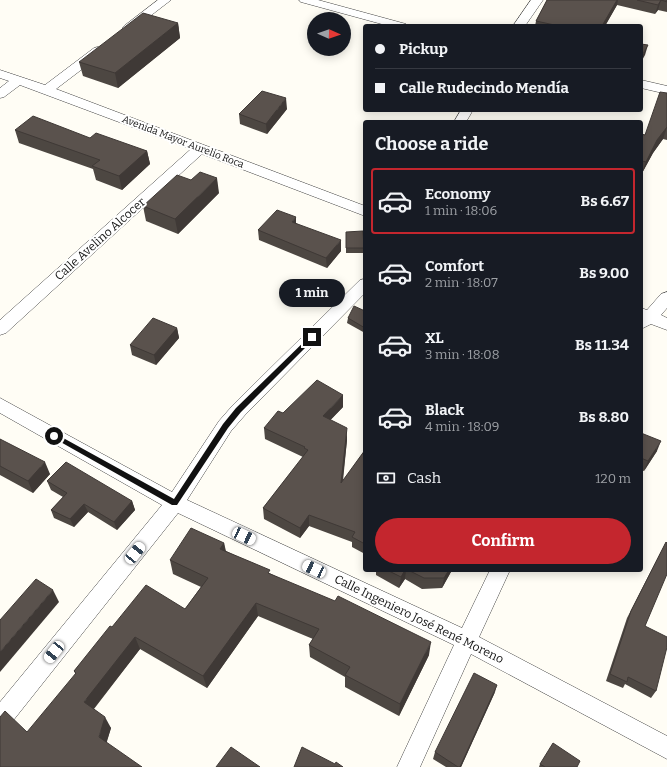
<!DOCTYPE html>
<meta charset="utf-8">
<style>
:root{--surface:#171b24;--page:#242831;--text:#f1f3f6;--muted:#9ea1a6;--line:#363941;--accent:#c4262e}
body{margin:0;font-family:Bitter,serif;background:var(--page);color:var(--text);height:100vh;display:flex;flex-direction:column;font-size:15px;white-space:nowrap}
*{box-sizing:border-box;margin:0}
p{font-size:13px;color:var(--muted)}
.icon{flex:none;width:22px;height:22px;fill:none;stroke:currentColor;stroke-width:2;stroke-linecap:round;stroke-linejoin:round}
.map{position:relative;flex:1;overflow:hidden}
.panel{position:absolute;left:363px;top:120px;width:280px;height:452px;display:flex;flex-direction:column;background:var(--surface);border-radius:4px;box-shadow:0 2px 10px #0003}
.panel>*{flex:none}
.banner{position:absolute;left:363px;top:24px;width:280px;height:88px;border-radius:4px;box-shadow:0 2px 10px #0003;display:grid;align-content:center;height:88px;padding:0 12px;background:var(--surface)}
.needle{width:26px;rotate:92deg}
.buttons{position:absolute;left:307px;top:12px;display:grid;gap:8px}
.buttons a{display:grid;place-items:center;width:44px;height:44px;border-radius:50%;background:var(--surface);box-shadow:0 2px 10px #0003;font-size:20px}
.end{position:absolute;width:18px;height:18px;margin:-9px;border:5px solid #111;background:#fff;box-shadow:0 0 0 2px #fff}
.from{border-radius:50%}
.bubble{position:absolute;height:28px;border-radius:14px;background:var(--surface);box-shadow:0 2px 10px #0003;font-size:13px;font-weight:700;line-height:28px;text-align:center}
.car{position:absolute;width:12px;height:24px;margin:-12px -6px;border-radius:5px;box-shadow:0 0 3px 1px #0007;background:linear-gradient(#fff 24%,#345 0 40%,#fff 0 76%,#345 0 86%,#fff 0)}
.banner b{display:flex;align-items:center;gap:14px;height:38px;font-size:15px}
.banner b+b{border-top:1px solid var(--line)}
.banner i{width:10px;height:10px;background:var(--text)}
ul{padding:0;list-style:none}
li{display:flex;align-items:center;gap:12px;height:66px;margin:0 8px 6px;padding:0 4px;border:2px solid transparent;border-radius:4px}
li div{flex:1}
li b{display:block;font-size:15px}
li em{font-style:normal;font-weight:700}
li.selected{border-color:var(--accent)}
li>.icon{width:36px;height:36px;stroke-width:1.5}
h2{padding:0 12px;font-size:18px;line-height:48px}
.pay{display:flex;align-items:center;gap:10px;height:44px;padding:0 12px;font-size:15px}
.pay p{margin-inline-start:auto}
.button{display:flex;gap:8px;margin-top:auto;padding:8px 12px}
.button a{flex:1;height:46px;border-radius:24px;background:var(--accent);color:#fff;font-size:16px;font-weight:700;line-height:46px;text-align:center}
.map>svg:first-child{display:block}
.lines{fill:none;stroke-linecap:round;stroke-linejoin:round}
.minor-casing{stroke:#444;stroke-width:1}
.minor{fill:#fff;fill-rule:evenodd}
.wall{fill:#4d4742}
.shaded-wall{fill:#3f3936}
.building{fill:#5a524d;stroke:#3f3936}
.route{fill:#111}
.labels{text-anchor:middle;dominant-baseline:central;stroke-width:4;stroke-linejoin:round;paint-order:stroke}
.far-street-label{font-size:10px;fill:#111;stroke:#fff}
.street-label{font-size:12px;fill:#111;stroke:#fff}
</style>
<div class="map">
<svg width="667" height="767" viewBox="0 0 667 767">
<rect width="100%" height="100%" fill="#fffdf5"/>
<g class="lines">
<g class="minor-casing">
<g id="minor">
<polygon points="158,0 171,0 132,30 124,30 122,28 124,26"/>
<polygon points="299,0 318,0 406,24 408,26 389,26 301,2"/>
<polygon points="531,0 543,0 525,26 513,26"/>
<polygon points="98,47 102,48 104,51 102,54 56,89 365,206 365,216 202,154 6,333 0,335 0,320 191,149 20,85 4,97 0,98 0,88 9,81 0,78 0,70 45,85 94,48"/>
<polygon points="641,80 667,86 667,94 641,88"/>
<polygon points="461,110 473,110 466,122 454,122"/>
<polygon points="365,279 365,293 245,415 231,431 187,500 462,628 490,570 510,570 479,637 667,736 667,759 471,654 420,767 397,767 454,645 178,513 8,727 0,730 0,702 162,505 0,413 0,398 172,492 219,421 233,405 360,280"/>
<polygon points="667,292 667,308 661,315 667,318 667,330 651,324 641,329 641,308 647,310 661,294"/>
</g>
</g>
<use href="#minor" class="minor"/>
</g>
<g class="wall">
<polygon points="547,0 667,0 667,12 658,10 655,14 617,5 605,26 535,26 536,21"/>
<polygon points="178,23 180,38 118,88 83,76 79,62"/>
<polygon points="667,93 667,140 663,139 653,153 641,175 641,134 645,135"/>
<polygon points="287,109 267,134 240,124 239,114"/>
<polygon points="15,130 90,138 147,151 150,164 122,190 96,180 93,169 19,143"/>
<polygon points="219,193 178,234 146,221 143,206"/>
<polygon points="296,223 341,251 327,268 259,240 258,230"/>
<polygon points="346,237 364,248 364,253 346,253"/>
<polygon points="365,311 365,333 347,323 348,318"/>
<polygon points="177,328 179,338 156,365 132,355 130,345"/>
<polygon points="343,407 330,420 347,440 343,481 365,450 365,554 352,547 352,542 309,526 300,538 264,519 263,508 303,457 265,439 264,428 283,413"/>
<polygon points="641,433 657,451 644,471 641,470"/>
<polygon points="0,439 50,474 33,493 0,475"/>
<polygon points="47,481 132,501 135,510 117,530 88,512 74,527 54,518 51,510 63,497 51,490"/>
<polygon points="666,542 645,626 656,691 651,698 625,684 623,688 606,681 627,618"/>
<polygon points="224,543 226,551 429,655 399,716 345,687 345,677 310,657 309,645 313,639 258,616 207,688 140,649 94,709 111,728 106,743 74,671 112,627 185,609 201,587 173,574 170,560"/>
<polygon points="376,570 452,570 442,588 422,589 405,579 399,588 376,575"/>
<polygon points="495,692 461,767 446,767 433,759 435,752"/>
<polygon points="540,764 577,767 539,767"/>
</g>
<g class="shaded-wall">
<polygon points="617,0 618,0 617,5 605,26 602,26"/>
<polygon points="661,0 658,10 655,14 658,5"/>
<polygon points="178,23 180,38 118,88 115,73"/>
<polygon points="648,45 645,55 641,62 641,57"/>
<polygon points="286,98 287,109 267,134 266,124"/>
<polygon points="667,127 663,139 653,153 641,175 646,162 657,140"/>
<polygon points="147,151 150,164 122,190 119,176"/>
<polygon points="217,178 219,193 178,234 175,219"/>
<polygon points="296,217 296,228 292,222"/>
<polygon points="341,240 341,251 327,268 326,258"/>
<polygon points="177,328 179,338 156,365 154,355"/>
<polygon points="343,395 343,407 323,428 323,416"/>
<polygon points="347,428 347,440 341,494 341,483"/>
<polygon points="661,441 657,451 644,471 648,461"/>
<polygon points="45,462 50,474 33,493 28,481"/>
<polygon points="132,501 135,510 117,530 114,522"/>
<polygon points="84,504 88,512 74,527 70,519"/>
<polygon points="309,515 309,526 300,538 300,528"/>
<polygon points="224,543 226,556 220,549"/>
<polygon points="405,570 406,570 405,579 399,588 401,577"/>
<polygon points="449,570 452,570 442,588 444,578"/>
<polygon points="53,590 59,602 0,672 0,652"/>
<polygon points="256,603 258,616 207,688 203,676"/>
<polygon points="135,637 140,649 90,713 84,702"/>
<polygon points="431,642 429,655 399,716 400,704"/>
<polygon points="497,685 495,692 461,767 460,767"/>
<polygon points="105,717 111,728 105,748 99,737"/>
</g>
<g class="building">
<polygon points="547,0 617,0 602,26 559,26 536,21"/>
<polygon points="637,0 667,0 667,2 661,0 658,5"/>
<polygon points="143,13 178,23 115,73 79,62"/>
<polygon points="641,44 648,45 641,57"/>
<polygon points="262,91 286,98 266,124 239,114"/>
<polygon points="660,92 667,93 667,127 657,140 646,162 642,161 641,162 641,134 645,135"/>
<polygon points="33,116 90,138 96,133 147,151 119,176 92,166 100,160 15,130"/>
<polygon points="200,172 217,178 175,219 143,206 177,175 191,180"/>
<polygon points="277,210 296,217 292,222 341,240 326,258 258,230"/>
<polygon points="363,231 364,248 346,248 346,232"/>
<polygon points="354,306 365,311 365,328 348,318"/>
<polygon points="153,318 177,328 154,355 130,345"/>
<polygon points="317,380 343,395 323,416 347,428 341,483 365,450 365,544 352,537 355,532 309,515 300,528 263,508 308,450 304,448 305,447 264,428 278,411 283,413"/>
<polygon points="641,433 661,441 648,461 641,458"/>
<polygon points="0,439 45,462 28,481 0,466"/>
<polygon points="66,462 132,501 114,522 84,504 70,519 51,510 67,493 47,481"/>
<polygon points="191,528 224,543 220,549 270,570 268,573 335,601 338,596 431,642 400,704 345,675 350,667 309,645 319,629 256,603 203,676 135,637 84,702 105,717 99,737 142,767 0,767 0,717 5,711 27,732 76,673 74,671 110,626 112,627 146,585 185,609 208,578 170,560"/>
<polygon points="666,542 667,543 667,574 645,626 667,637 667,647 656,691 628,677 627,682 610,674 631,611"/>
<polygon points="387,570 405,570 401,577"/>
<polygon points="408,570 449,570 444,578 424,578"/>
<polygon points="36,579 53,590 0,652 0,620"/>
<polygon points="474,673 497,685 460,767 458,767 435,752"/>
<polygon points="553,743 580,761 577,767 545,767 540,764"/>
<polygon points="231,747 260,767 216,767"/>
<polygon points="302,747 335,764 336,762 343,767 294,767"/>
</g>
<polygon class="route" points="312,334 315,335 315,338 241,412 228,428 177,505 172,505 50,436 54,433 56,434 174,499 223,424 236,408"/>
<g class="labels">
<g class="far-street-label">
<text transform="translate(183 142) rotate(21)">Avenida Mayor Aurelio Roca</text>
</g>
<g class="street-label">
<text transform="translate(100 239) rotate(-42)">Calle Avelino Alcocer</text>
<text transform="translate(419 619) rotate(26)">Calle Ingeniero José René Moreno</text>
</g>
</g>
</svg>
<div class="buttons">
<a><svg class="needle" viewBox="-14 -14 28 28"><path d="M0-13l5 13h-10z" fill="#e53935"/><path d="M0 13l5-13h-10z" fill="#9ea1a6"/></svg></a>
</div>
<i class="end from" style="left:54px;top:436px"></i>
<i class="end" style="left:312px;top:337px"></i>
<div class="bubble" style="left:279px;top:279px;width:66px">1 min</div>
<i class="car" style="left:244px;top:536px;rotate:115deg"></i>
<i class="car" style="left:135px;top:553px;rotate:39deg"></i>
<i class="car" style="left:314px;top:569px;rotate:295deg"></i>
<i class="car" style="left:54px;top:652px;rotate:219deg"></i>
<div class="banner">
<b><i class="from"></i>Pickup</b>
<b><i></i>Calle Rudecindo Mendía</b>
</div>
<section class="panel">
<h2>Choose a ride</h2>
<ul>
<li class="selected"><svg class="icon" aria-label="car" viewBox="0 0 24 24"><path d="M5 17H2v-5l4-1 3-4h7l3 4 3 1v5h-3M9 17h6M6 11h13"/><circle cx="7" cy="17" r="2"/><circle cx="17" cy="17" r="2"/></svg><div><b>Economy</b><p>1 min · 18:06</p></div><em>Bs 6.67</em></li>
<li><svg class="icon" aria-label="car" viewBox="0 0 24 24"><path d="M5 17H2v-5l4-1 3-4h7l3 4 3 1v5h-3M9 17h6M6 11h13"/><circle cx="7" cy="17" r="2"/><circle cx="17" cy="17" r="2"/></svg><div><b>Comfort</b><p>2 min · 18:07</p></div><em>Bs 9.00</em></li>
<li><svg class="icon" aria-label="car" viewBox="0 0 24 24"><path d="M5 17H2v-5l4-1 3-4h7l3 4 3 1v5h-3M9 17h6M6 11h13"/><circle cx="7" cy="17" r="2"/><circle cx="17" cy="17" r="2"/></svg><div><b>XL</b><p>3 min · 18:08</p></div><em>Bs 11.34</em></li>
<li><svg class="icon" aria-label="car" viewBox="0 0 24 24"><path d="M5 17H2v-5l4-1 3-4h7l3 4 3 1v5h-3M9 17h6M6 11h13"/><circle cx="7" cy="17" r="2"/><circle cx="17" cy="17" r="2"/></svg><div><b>Black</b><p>4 min · 18:09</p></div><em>Bs 8.80</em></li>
</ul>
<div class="pay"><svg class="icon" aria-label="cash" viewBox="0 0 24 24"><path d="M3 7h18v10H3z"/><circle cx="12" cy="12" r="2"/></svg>Cash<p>120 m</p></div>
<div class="button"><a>Confirm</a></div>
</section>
</div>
